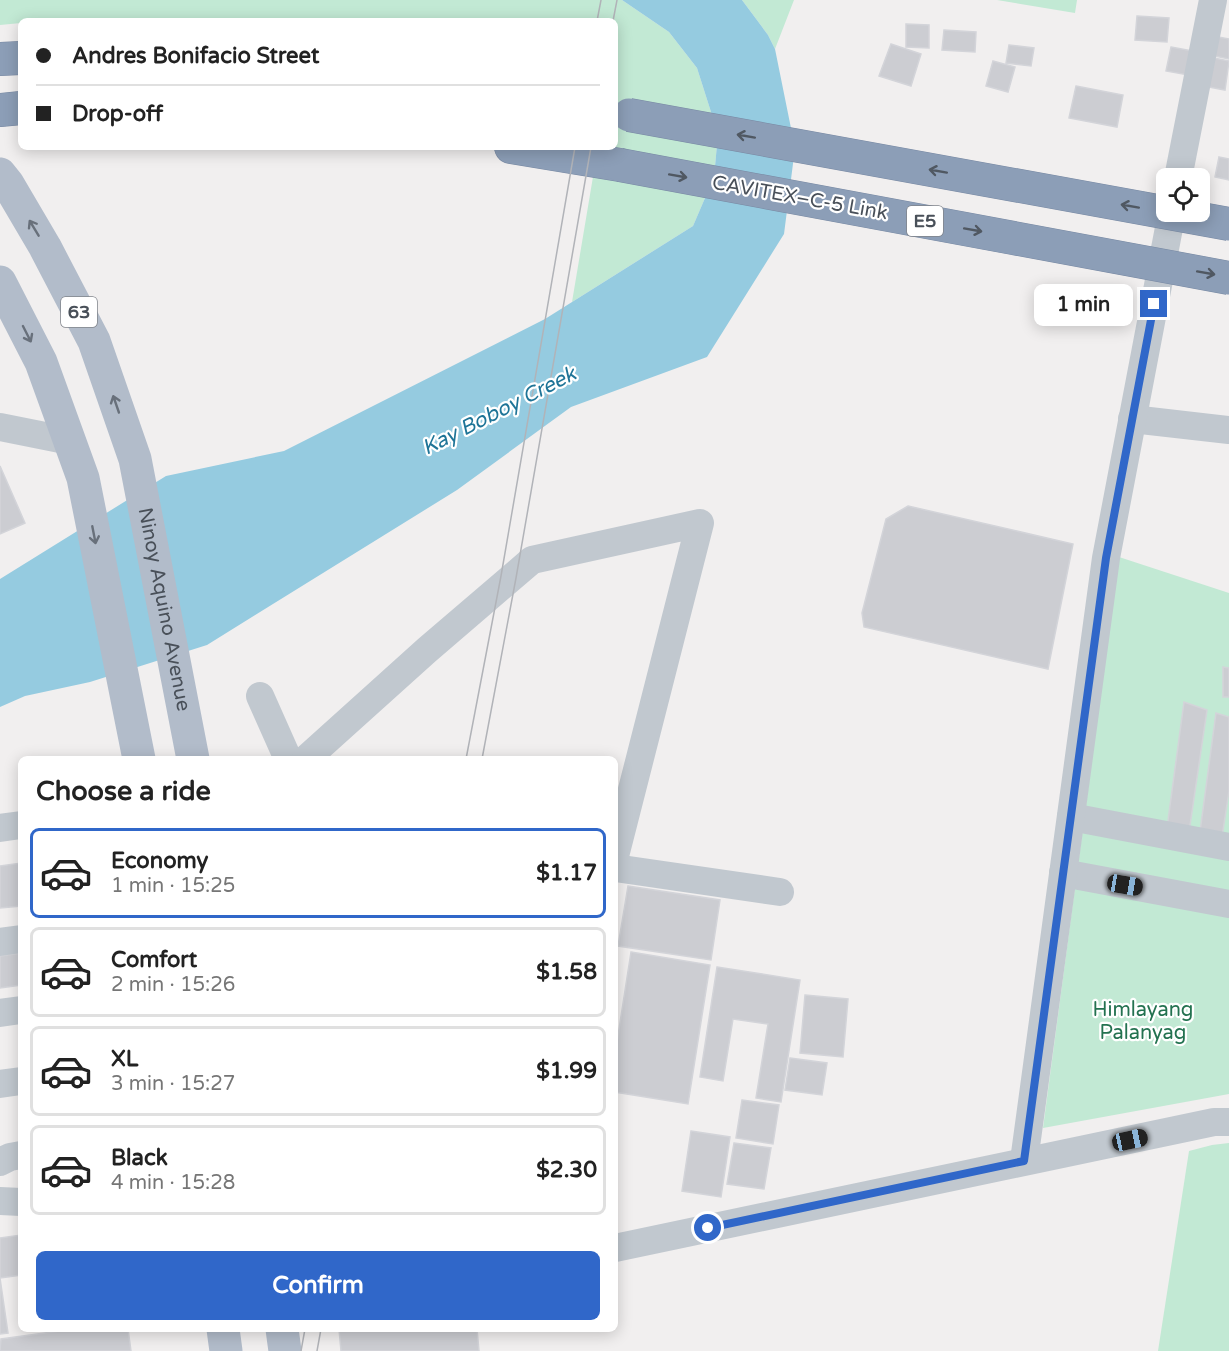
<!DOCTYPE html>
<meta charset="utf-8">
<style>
:root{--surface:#fff;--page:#f2f2f2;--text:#222;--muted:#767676;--line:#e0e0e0;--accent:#3067c9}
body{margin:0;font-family:"Varela Round",sans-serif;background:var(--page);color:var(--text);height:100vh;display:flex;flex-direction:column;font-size:22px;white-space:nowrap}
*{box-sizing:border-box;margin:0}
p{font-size:20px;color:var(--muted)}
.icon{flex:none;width:33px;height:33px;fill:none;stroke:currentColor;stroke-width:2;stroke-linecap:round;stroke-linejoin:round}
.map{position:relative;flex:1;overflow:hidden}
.panel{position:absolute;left:18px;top:756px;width:600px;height:576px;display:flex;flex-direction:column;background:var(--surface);border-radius:9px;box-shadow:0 3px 15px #0003}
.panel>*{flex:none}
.hud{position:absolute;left:18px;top:18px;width:600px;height:132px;border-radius:9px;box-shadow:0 3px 15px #0003;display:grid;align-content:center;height:132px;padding:0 18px;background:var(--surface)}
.controls{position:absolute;left:1156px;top:168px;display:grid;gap:12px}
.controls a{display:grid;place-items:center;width:54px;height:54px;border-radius:9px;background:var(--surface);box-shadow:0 3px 15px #0003;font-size:30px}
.end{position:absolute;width:27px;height:27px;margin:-14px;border:8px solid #3067c9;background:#fff;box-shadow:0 0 0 3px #fff}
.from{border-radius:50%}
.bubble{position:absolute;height:42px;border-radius:9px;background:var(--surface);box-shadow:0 3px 15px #0003;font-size:20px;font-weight:700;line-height:42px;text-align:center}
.car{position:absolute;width:18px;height:36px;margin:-18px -9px;border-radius:8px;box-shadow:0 0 4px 2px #0007;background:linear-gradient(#222 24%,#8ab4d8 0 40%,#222 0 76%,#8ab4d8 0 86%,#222 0)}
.hud b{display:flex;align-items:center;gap:21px;height:57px;font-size:22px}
.hud b+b{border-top:2px solid var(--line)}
.hud i{width:15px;height:15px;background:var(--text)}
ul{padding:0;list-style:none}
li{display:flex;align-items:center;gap:18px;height:90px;margin:0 12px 9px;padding:0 6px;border:3px solid var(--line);border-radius:9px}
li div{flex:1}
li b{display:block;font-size:22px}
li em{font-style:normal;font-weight:700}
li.selected{border-color:var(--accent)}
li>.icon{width:54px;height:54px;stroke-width:1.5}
h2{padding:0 18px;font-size:27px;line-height:72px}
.cta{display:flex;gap:12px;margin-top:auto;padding:12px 18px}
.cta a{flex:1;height:69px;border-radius:9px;background:var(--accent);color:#fff;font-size:24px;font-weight:700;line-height:69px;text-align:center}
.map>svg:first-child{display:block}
.green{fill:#c2e9d4}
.water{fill:#95cbe0}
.building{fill:#cccdd2;stroke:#d3d4d9;stroke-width:1.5}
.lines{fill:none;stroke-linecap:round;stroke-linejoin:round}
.highway-casing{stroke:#7889a3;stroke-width:34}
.minor{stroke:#c1c8cf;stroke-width:28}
.major{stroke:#b2bcca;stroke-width:33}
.highway{stroke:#8c9eb7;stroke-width:33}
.tram{stroke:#b1b3b8;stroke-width:1.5}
.highway-bridge-casing{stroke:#7889a3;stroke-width:34;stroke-linecap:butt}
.highway-bridge{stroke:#8c9eb7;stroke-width:33}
.oneway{stroke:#505862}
.oneway2{stroke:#68707b}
.route{stroke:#3067c9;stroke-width:8}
.labels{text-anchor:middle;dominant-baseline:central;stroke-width:4.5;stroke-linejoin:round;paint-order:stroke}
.shield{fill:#fff;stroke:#80848b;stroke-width:1.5}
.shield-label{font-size:18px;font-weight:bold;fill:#495059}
.street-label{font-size:20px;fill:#495059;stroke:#fff}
.park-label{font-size:20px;fill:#237250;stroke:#fff}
.water-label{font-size:21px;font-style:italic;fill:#1e7497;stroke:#fff}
</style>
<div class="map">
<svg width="1229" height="1351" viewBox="0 0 1229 1351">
<rect width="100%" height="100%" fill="#f1efef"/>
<g class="green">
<polygon points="0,0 622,0 669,32 697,68 718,134 714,177 693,226 572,302 598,147 615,147 615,21 21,21 21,23 0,25"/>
<polygon points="742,0 794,0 775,49 768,35"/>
<polygon points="997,0 1077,0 1075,13"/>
<polygon points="1119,557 1229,593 1229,1094 1043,1128"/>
<polygon points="1229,1143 1229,1351 1158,1351 1189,1151 1212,1145"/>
</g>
<polygon class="water" points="622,0 742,0 768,35 775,49 795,148 784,234 707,357 571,407 457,490 207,645 90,682 25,696 0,707 0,579 166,476 284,451 545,319 693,226 714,177 718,134 697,68 669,32"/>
<g class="building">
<polygon points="1137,16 1169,18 1167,42 1135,40"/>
<polygon points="906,24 929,25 929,48 906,47"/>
<polygon points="944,30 976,32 975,52 942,50"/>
<polygon points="1208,35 1229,39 1229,59 1205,54"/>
<polygon points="891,44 921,54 911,86 879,76"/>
<polygon points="1009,45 1034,48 1031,66 1006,63"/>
<polygon points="1171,47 1193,51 1188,75 1166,71"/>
<polygon points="1204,56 1229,61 1225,90 1198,85"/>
<polygon points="993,61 1015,67 1008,92 986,86"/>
<polygon points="1076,86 1123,95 1117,127 1069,118"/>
<polygon points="1219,157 1229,159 1229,180 1215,177"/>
<polygon points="0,466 25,523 0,534"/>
<polygon points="908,506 1073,544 1048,669 864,627 862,613 886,519"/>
<polygon points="1223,667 1229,668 1229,697 1223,697"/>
<polygon points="1184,702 1207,710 1189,832 1167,828"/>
<polygon points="1216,713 1229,717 1229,791 1221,843 1199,839"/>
<polygon points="21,863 21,906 0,908 0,866"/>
<polygon points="628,886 720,900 711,960 618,946"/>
<polygon points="631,952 710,965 688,1104 615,1092 615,1055"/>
<polygon points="21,953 21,985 0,988 0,956"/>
<polygon points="717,967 800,980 781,1102 756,1098 768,1024 733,1019 723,1081 700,1077"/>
<polygon points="805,995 848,999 843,1057 800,1053"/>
<polygon points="790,1058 827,1063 822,1095 785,1090"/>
<polygon points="742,1100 779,1105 773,1144 736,1138"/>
<polygon points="691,1131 730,1137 721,1197 682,1191"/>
<polygon points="734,1143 771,1148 764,1189 727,1184"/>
<polygon points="21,1235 21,1275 0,1278 8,1333 0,1334 0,1238"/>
<polygon points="74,1329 128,1329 131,1351 0,1351 1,1339"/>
<polygon points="339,1329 477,1329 479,1351 341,1351"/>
</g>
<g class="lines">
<g class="highway-casing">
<g id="highway">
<polyline points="0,59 21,58"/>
<polyline points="0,110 21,108"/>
<polyline points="511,147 620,165"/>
</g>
</g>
<g class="minor">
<polyline points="1178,178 1213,0"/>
<polyline points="1132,419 1229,430"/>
<polyline points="0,427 70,441"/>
<polyline points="260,696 288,759"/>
<polyline points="306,759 427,650 532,560 700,523 615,856"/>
<polyline points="1071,817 1229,847"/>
<polyline points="0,828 21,825"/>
<polyline points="615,868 780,892"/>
<polyline points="1063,873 1229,904"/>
<polyline points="0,942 21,939"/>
<polyline points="0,1013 21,1010"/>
<polyline points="0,1084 21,1081"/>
<polyline points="1024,1161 1106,558 1172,212"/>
<polyline points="0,1162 10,1157 21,1155"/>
<polyline points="0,1201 21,1202"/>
<polyline points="615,1248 1214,1122 1229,1122"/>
</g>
<g class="major">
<path id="s1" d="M0,174l8,10 37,63 49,94 41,118 58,300"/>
<polyline points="0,282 41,362 83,478 139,759"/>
<polyline points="223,1329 226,1351"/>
<polyline points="282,1329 285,1351"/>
</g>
<use href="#highway" class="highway"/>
<g class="tram">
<polyline points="597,21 601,0"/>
<polyline points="613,21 617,0"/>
<polyline points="466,759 501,576 575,147"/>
<polyline points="482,759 516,578 591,147"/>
<polyline points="301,1351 305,1329"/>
<polyline points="317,1351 321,1329"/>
</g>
<g class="highway-bridge-casing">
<g id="highway-bridge">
<polyline points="629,115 1229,224"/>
<polyline points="620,165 1229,278"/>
</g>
</g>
<use href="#highway-bridge" class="highway-bridge"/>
</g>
<defs><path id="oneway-shaft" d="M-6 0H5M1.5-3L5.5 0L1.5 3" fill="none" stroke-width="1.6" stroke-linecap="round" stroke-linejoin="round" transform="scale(1.5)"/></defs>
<g class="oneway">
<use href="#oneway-shaft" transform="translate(746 136) rotate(-170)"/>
<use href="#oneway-shaft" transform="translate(938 171) rotate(-170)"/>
<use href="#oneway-shaft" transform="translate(678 176) rotate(10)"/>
<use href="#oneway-shaft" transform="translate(1130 206) rotate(-170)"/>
<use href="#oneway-shaft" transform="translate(973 230) rotate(10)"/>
<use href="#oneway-shaft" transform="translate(1206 273) rotate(10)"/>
</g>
<g class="oneway2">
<use href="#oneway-shaft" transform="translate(34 228) rotate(-121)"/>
<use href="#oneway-shaft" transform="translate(27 334) rotate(63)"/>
<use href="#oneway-shaft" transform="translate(116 404) rotate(-109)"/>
<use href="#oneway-shaft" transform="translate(94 535) rotate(79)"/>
</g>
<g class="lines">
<polyline class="route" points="708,1228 1024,1161 1106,558 1154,304"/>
</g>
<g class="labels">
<g class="shield">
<rect x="907" y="206" width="36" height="30" rx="4.5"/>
<rect x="61" y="297" width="36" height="30" rx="4.5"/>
</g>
<g class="shield-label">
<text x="925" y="221">E5</text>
<text x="79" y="312">63</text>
</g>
<g class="street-label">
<text transform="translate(800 198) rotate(10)">CAVITEX–C-5 Link</text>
<text stroke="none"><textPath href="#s1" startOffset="470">Ninoy Aquino Avenue</textPath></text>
</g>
<g class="park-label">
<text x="1143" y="1010">Himlayang<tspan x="1143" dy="23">Palanyag</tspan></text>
</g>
<g class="water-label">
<text transform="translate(499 411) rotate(-27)">Kay Boboy Creek</text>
</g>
</g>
</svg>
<div class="controls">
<a><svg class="icon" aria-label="locate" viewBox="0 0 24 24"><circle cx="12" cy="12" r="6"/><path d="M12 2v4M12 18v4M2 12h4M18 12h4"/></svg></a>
</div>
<i class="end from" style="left:708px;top:1228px"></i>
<i class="end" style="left:1154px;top:304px"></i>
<div class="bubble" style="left:1034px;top:284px;width:99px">1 min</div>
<i class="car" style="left:1125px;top:885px;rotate:100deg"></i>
<i class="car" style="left:1130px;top:1140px;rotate:78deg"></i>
<div class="hud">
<b><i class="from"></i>Andres Bonifacio Street</b>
<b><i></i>Drop-off</b>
</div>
<section class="panel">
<h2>Choose a ride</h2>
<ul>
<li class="selected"><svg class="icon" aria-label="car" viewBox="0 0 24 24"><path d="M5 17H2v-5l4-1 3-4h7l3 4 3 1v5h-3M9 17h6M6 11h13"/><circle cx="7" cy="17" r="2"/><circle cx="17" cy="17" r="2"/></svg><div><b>Economy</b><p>1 min · 15:25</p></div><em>$1.17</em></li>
<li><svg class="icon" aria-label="car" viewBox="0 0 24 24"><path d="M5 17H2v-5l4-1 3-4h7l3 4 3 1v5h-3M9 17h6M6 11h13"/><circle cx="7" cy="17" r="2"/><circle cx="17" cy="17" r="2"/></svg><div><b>Comfort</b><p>2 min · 15:26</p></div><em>$1.58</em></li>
<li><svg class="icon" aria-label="car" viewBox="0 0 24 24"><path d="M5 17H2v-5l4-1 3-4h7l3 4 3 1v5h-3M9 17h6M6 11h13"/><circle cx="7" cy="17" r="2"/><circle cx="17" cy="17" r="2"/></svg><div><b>XL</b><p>3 min · 15:27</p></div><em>$1.99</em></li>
<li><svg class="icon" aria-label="car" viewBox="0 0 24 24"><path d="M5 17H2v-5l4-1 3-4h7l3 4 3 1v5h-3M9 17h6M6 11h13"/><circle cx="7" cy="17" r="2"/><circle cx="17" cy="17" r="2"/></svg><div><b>Black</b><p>4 min · 15:28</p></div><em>$2.30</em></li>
</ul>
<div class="cta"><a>Confirm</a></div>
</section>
</div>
